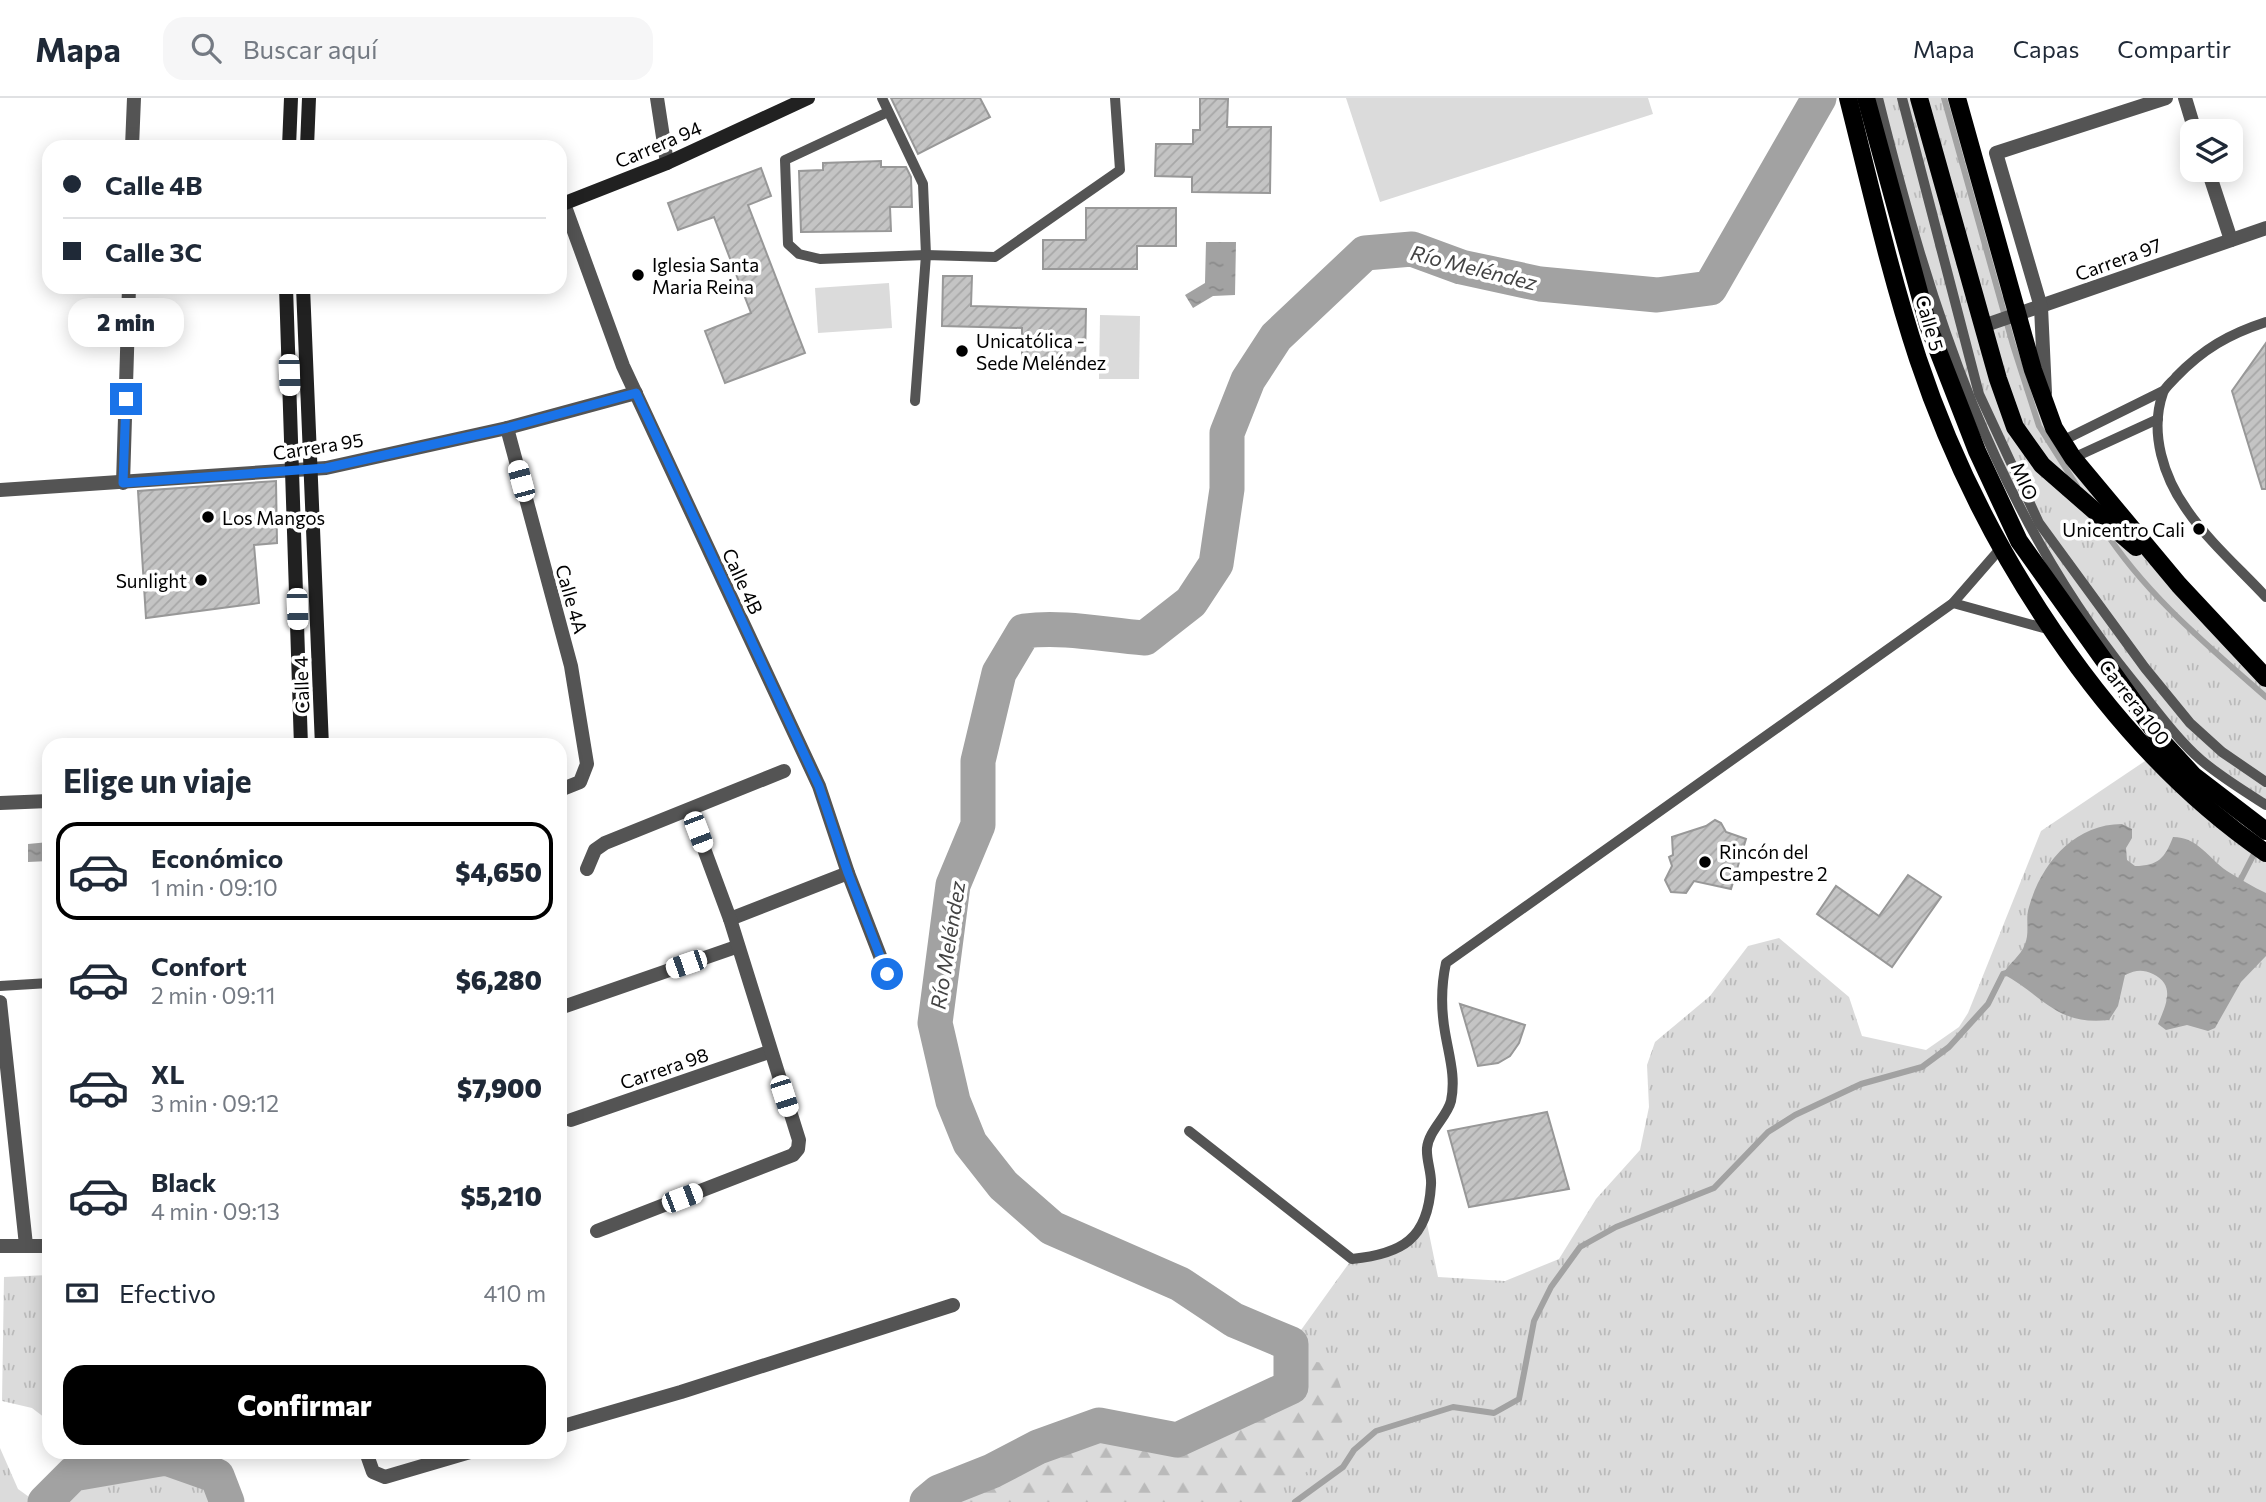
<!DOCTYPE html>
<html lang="es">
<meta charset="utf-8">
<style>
:root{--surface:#fff;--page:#f6f6f7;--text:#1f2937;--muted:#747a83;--line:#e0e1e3;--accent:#000}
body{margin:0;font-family:Commissioner,sans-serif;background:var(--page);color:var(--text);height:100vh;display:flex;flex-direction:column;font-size:26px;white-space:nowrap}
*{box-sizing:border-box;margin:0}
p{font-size:23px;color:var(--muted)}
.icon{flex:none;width:38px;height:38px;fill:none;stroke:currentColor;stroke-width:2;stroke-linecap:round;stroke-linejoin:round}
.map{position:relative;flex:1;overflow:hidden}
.side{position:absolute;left:42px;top:640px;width:525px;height:721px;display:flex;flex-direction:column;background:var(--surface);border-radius:21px;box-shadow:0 4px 18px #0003}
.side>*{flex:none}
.banner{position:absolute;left:42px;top:42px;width:525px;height:154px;border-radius:21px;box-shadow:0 4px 18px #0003;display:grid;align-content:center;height:154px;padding:0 21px;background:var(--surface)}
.fabs{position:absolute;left:2180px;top:21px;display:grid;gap:14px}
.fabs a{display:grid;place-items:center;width:63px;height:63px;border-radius:14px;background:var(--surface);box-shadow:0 4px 18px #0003;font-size:35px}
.end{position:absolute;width:32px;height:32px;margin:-16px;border:9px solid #1a73e8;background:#fff;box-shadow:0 0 0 4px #fff}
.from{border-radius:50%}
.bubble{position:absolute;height:49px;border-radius:21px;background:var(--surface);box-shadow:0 4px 18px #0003;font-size:23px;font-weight:800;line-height:49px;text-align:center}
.car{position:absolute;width:21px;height:42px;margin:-21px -10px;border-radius:9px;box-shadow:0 0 5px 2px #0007;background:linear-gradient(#fff 24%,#345 0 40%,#fff 0 76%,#345 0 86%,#fff 0)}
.banner b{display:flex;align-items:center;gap:24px;height:66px;font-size:26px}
.banner b+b{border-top:2px solid var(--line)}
.banner i{width:18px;height:18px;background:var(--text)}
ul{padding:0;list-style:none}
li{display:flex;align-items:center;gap:21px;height:98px;margin:0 14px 10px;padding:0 7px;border:4px solid transparent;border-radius:21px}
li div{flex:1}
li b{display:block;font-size:26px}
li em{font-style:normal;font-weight:800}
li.active{border-color:var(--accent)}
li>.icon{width:63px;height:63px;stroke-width:1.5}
h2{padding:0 21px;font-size:32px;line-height:84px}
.pay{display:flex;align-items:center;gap:18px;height:77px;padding:0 21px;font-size:26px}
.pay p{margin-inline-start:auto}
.button{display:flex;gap:14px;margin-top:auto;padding:14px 21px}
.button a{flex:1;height:80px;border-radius:21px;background:var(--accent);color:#fff;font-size:28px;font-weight:800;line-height:80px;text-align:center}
header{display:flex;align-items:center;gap:42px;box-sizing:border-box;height:98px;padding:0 35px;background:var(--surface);border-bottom:2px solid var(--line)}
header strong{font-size:33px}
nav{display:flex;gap:38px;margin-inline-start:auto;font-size:24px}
.search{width:490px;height:63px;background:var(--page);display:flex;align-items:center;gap:18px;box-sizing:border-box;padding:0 24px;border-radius:21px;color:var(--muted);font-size:26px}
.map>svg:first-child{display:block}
.grass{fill:url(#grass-tufts)}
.forest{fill:url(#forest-firs)}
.pitch{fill:#dbdbdb}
.water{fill:url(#water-ripples)}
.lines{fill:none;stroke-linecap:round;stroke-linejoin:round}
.stream{stroke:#a2a2a2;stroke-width:6}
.river{stroke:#a2a2a2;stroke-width:35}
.building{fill:url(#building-hatch);stroke:#989898;stroke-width:2}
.lane{stroke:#545454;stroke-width:10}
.street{stroke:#545454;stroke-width:14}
.secondary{stroke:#212121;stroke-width:14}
.primary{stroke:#000;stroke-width:18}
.route{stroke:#1a73e8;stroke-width:9}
.poi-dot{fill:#000;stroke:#fff;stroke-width:2.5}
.labels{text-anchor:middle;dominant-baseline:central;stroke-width:7;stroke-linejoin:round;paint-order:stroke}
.street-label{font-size:19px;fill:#000;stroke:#fff}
.poi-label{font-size:19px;fill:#000;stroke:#fff;text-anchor:start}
.water-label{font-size:21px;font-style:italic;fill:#434343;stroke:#fff}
</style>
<header>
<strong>Mapa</strong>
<div class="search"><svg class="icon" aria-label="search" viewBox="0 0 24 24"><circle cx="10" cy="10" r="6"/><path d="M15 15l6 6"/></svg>Buscar aquí</div>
<nav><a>Mapa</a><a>Capas</a><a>Compartir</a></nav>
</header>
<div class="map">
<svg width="2266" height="1404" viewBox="0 0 2266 1404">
<defs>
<pattern id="grass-tufts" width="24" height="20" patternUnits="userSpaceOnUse" patternTransform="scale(1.75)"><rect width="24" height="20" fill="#dbdbdb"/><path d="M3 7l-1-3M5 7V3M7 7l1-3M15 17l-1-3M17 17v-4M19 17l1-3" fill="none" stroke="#bababa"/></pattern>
<pattern id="forest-firs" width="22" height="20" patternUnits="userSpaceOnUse" patternTransform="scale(1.75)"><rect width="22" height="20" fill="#dbdbdb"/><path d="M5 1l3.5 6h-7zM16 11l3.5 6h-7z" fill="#bababa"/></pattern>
<pattern id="water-ripples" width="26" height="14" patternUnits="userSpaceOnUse" patternTransform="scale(1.75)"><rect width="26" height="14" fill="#a2a2a2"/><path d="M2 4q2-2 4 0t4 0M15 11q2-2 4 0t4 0" fill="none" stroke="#8a8a8a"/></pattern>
<pattern id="building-hatch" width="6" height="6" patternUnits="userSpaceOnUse" patternTransform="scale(1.75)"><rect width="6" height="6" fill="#c4c4c4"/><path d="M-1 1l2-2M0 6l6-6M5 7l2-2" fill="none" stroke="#a7a7a7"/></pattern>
</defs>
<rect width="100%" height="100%" fill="#fff"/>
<g class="grass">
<polygon points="1878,0 1957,0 2054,330 2266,580 2266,707 2201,662 2101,543 2021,416 1932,200"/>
<polygon points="2151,659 2266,755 2266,1404 927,1404 939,1394 992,1373 1038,1349 1099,1327 1177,1342 1290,1289 1291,1246 1352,1161 1387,1158 1426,1121 1438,1179 1505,1183 1559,1161 1596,1101 1640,1052 1649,1009 1647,967 1655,944 1710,898 1748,848 1779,840 1849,899 1862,938 1926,952 1959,929 1968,915 2041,733"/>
<polygon points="49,1177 49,1323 32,1310 2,1303 4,1179"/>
<polygon points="0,1350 18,1391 36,1404 0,1404"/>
<polygon points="166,1360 217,1378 227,1404 45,1404 73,1376"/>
</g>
<polygon class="forest" points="1308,1263 1333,1266 1349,1314 1308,1373 1258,1404 915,1404 1002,1389 1081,1346 1153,1351 1201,1342 1305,1287"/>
<g class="pitch">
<polygon points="1346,0 1648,0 1653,16 1380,104"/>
<polygon points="889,185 892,230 818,235 815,190"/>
<polygon points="1100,217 1140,218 1139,281 1099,281"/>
</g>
<g class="water">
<polygon points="1206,144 1236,144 1235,197 1213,198 1193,210 1185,197 1205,185"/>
<path d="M2122,726l10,5v9l-6,10 1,12 8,6c23,0 30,-8 38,-29 25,0 35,21 54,34 13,8 26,16 39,22v63l-25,26 -26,46 -7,3 -21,-6 -21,5 -8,-6c8,-19 18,-39 -5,-50 -11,-5 -17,-4 -28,1l-7,31 -9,14c-53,6 -65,-24 -106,-46 6,-11 18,-18 22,-30 5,-12 0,-25 4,-37 12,-43 45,-83 93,-83z"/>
<polygon points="49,744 49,763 28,764 28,746"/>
</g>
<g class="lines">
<g class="stream">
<polyline points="1944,0 2013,247 2039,328 2077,388"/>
<path d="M2103,430c42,66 105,118 163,169"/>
<polyline points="2238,787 2257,750"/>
<polyline points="1295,1404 1343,1369 1354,1352 1376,1333 1453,1309 1494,1315 1519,1301 1534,1223 1551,1189 1580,1149 1616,1129 1714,1090 1768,1034 1795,1017 1861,986 1922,969 1949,949 1988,906 2003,876 2010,874"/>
</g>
<g class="river">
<polyline points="45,1404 73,1376 166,1360 217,1378 227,1404"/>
<path d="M927,1404l12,-10 53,-21 46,-24 61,-22 78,15 114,-53v-43l-57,-24 -54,-36 -128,-56 -49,-43 -33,-42 -17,-42 -18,-78 18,-138 25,-60v-64l21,-88 25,-42c41,-5 80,4 121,7l46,-36 25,-38 11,-75v-56l21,-53 28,-43 89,-84 47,-4 49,18 79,17 117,11 53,-7 109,-190"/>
</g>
</g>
<g class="building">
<polygon points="891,0 980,0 990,19 918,56"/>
<polygon points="1200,0 1228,1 1227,29 1271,29 1270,95 1192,94 1192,79 1155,78 1156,46 1193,46 1193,32 1200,32"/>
<polygon points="881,63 881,69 906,69 911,79 912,109 890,109 891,133 801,134 799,73 823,72 823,65"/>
<polygon points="761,70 771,98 748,107 805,255 725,285 705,233 751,215 714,119 678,132 668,105"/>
<polygon points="1086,110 1176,110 1176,148 1137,148 1137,171 1043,171 1043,142 1086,142"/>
<polygon points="943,178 972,178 971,208 1086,211 1085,263 1022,262 1022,230 942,228"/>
<polygon points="2266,245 2266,391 2262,391 2232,293"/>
<polygon points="276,383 277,445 254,447 259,505 146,520 138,393"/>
<polygon points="1715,722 1721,725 1726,734 1746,741 1731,791 1694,783 1686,795 1671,794 1665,782 1672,768 1669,759 1673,757 1672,739 1706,728"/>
<polygon points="1908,777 1941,799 1892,869 1817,816 1836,788 1879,818"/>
<polygon points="1460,906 1525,927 1519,945 1510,958 1498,965 1478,968"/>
<polygon points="1547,1014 1569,1091 1469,1109 1448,1033"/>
</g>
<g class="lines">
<g class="lane">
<polyline points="882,0 923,86 926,157 915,303"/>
<path d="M1878,0c53,213 114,408 254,582 22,27 43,57 69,80 20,17 43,31 65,45"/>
<polyline points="1902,0 1979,296 2039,425 2145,570 2190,625 2222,654 2266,684"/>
<polyline points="888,14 785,62 788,146 799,156 820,161 926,157 995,159 1120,72 1115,0"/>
<path d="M2266,224c-37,12 -63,27 -90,55 -4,5 -11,10 -13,16 -14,40 1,85 24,117 22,32 53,59 79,87"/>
<polyline points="2062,343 2163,293"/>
<polyline points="2073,360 2158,321"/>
<polyline points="1953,505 2051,532"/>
<polyline points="0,888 49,885"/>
<path d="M1189,1033l163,128c50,-5 76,-20 79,-74 1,-12 -5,-25 -4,-37 2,-18 20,-31 24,-47 5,-24 -2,-45 -6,-69 -4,-23 -4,-46 1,-69l507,-360 47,-54"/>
</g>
<g class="street">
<polyline points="657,0 667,65"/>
<polyline points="2185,0 2195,33"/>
<polyline points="132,49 134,0"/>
<polyline points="2208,72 2231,142"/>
<polyline points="564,106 623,268 819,688 848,775 887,876"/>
<polyline points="1983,228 2266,130"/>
<polyline points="2045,295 2041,209 1996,55 2166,0"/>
<polyline points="507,330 571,568 587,666 580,684 560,692"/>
<polyline points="123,385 129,189"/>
<polyline points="0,392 326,370 507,330 636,295"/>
<polyline points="0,705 49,703"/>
<polyline points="587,771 595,752 605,745 784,673"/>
<polyline points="730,821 848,775"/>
<polyline points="0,904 26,1147"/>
<polyline points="560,910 736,849"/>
<polyline points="571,1022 769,954"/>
<polyline points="597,1133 793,1057 798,1051 799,1042 730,821 690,713"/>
<polyline points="0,1148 49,1148"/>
<polyline points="560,1329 681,1294 953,1207"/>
<polyline points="366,1354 373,1374 385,1379 470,1354"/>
</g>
<g class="secondary">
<polyline points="289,49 291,0"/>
<polyline points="307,49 309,0"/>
<polyline points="560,107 667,65 808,0"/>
<polyline points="286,189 301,648"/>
<polyline points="303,189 322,648"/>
</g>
<g class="primary">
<path d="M1848,0c22,87 42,176 70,261 61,183 187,384 348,494"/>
<polyline points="1866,0 1928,227 1977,353 2019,443 2160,641 2194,678 2266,733"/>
<polyline points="1919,0 1998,281 2015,329 2042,367 2136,449"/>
<polyline points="1957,0 2033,272 2054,330 2073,360 2179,487 2266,580"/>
</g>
</g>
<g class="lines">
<polyline class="route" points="126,301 123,385 326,370 507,330 636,295 819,688 848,775 887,876"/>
</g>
<g class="poi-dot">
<circle cx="638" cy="177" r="7"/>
<circle cx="962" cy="253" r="7"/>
<circle cx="208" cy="419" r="7"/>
<circle cx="2199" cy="431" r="7"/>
<circle cx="201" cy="482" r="7"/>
<circle cx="1705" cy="764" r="7"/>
</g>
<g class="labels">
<g class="street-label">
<text transform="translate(658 46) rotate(-23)">Carrera 94</text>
<text transform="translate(2118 161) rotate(-20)">Carrera 97</text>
<text transform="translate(1930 225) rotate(74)">Calle 5</text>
<text transform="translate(318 348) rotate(-9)">Carrera 95</text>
<text transform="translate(2025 383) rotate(66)">MIO</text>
<text transform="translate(743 483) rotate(65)">Calle 4B</text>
<text transform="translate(572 501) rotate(74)">Calle 4A</text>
<text transform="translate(301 587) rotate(-92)">Calle 4</text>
<text transform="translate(2135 604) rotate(52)">Carrera 100</text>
<text transform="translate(664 970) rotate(-19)">Carrera 98</text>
</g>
<g class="poi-label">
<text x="652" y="166">Iglesia Santa<tspan x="652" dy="22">Maria Reina</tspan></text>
<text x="976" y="242">Unicatólica -<tspan x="976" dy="22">Sede Meléndez</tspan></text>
<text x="222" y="419">Los Mangos</text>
<text x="2185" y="431" text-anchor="end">Unicentro Cali</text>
<text x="187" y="482" text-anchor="end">Sunlight</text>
<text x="1719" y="753">Rincón del<tspan x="1719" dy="22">Campestre 2</tspan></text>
</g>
<g class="water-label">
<text transform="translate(1474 169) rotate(14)">Río Meléndez</text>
<text transform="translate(947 847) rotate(-81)">Río Meléndez</text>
</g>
</g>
</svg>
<div class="fabs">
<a><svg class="icon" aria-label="layers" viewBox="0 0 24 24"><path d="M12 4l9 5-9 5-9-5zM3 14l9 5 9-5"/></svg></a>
</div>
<i class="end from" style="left:887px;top:876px"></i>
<i class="end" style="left:126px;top:301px"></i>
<div class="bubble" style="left:68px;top:200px;width:116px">2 min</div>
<i class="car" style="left:289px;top:277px;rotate:178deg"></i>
<i class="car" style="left:521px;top:383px;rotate:345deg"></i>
<i class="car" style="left:297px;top:511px;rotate:178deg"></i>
<i class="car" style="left:698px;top:734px;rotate:159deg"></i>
<i class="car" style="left:686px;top:866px;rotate:251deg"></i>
<i class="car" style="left:784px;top:998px;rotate:162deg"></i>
<i class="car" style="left:682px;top:1100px;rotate:69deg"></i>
<div class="banner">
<b><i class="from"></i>Calle 4B</b>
<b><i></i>Calle 3C</b>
</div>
<section class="side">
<h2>Elige un viaje</h2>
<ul>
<li class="active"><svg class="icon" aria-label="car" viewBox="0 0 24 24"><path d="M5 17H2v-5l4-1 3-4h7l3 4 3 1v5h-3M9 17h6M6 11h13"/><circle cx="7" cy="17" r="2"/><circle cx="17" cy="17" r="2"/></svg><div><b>Económico</b><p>1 min · 09:10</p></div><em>$4,650</em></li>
<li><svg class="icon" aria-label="car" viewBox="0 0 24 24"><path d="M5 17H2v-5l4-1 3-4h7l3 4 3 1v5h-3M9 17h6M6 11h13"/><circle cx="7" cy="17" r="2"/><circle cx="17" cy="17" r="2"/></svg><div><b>Confort</b><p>2 min · 09:11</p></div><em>$6,280</em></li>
<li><svg class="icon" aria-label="car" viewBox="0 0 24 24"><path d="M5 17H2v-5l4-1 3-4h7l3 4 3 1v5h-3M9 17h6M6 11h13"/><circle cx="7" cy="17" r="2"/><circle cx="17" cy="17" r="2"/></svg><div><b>XL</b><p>3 min · 09:12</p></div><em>$7,900</em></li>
<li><svg class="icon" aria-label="car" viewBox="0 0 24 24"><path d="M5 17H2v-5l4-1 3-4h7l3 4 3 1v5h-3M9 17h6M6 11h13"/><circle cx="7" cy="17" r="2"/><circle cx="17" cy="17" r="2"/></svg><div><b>Black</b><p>4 min · 09:13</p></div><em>$5,210</em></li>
</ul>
<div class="pay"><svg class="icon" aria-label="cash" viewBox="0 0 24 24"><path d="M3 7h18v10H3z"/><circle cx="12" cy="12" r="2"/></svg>Efectivo<p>410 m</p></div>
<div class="button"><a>Confirmar</a></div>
</section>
</div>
